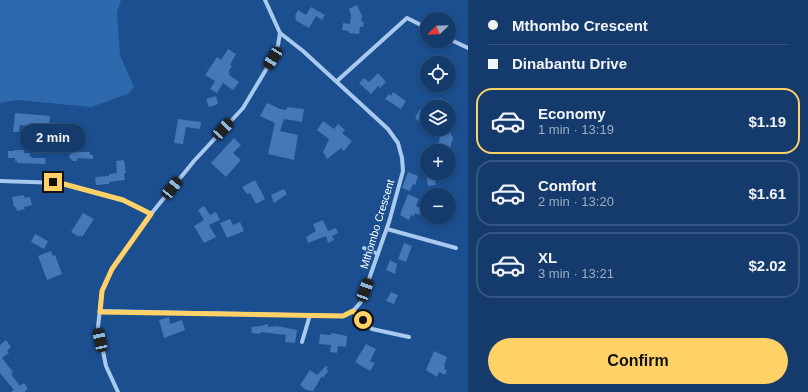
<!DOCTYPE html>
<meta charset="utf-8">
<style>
:root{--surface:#143b6b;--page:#1d4271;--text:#f1f3f6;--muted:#9dadc1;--line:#33557e;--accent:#ffd166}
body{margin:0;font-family:Helvetica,sans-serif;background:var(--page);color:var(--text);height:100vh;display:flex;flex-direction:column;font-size:15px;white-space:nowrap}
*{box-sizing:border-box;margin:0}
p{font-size:13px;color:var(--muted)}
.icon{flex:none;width:22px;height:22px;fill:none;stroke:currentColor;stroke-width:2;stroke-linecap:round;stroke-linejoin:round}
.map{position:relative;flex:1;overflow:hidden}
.details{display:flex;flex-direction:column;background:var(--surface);width:340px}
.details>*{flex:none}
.guide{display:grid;align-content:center;height:88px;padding:0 20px;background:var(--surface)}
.needle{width:26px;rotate:247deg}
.tools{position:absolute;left:420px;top:12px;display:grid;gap:8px}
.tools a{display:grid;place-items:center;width:36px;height:36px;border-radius:50%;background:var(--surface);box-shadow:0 2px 6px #0003,0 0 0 1px var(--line);font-size:20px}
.end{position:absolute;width:18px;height:18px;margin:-9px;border:5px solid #ffd166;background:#111;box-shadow:0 0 0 2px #111}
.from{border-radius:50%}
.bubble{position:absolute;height:28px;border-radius:14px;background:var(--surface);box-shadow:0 2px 6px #0003,0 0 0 1px var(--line);font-size:13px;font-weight:700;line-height:28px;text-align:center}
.car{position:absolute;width:12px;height:24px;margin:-12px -6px;border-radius:5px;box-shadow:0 0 3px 1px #0007;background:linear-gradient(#222 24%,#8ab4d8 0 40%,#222 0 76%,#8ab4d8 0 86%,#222 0)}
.guide b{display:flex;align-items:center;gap:14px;height:38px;font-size:15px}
.guide b+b{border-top:1px solid var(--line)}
.guide i{width:10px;height:10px;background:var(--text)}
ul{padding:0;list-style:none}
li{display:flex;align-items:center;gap:12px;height:66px;margin:0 8px 6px;padding:0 12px;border:2px solid var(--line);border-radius:16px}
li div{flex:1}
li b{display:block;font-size:15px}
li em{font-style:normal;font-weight:700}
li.on{border-color:var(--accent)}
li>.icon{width:36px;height:36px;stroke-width:1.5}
.action{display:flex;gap:8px;margin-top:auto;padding:8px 20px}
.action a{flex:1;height:46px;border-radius:24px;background:var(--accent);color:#111;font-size:16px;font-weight:700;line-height:46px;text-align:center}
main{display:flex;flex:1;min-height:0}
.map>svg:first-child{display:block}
.green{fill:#2e69ad}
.building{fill:#4478b7}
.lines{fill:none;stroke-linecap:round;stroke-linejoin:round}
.minor{stroke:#a9c9ee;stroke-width:4}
.route{stroke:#ffd166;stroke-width:5}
.labels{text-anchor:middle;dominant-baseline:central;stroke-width:3;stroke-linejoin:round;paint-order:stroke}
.street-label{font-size:11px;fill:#fff;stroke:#1b4f8f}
</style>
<main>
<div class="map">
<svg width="468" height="392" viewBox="0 0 468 392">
<rect width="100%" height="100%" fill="#1b4f8f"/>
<polygon class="green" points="0,0 121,0 117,12 120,55 134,87 128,94 91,107 17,100 0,103"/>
<g class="building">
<polygon points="357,5 362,16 361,21 364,22 363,27 360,27 359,34 349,33 349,31 342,30 343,23 350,24 351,15 349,9"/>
<polygon points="311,7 325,15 322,20 316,16 309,28 295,20 296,17 295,16 298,10 306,15"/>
<polygon points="228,49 236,54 230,65 232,66 228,72 230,73 229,75 239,82 233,90 223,83 217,93 210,89 215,81 205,75 217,57 221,60"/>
<polygon points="378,73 386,82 380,88 378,86 371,94 359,83 364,78 369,82"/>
<polygon points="393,92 406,101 401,109 385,99 389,94 391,96"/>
<polygon points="216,96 218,104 209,107 206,99"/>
<polygon points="440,98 449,102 446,107 433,107"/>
<polygon points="267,103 280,109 286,110 287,107 304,109 302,122 284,119 280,131 298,135 294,160 268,154 275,123 260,116"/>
<polygon points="420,109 427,114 427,127 415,118"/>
<polygon points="15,113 50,116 48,136 30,134 31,126 20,125 19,132 13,132"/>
<polygon points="178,119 201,122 200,129 186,127 183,144 174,143"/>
<polygon points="323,121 334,129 338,124 345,130 342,133 352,141 344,151 341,148 327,159 323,152 329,139 317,130"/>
<polygon points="429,129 446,129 450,132 453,138 449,151 437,151 440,137"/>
<polygon points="234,138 241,145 233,153 241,160 226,177 211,163"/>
<polygon points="14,150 24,150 24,153 30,153 30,157 32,157 32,158 45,158 46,164 17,163 17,161 15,161 15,158 8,158 8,151 14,151"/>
<polygon points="74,152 90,152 90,155 93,155 93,159 78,158 76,161 73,161 69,157 70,154"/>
<polygon points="124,160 126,173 124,173 125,180 109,182 109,184 96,185 95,177 109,176 109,174 117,173 116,161"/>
<polygon points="408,172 418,176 415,185 413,184 410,191 402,188"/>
<polygon points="433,173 436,185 428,186 426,174"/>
<polygon points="255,180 265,199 256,204 250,193 247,194 242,187"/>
<polygon points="284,189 287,194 274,203 271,195"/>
<polygon points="408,194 419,199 416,206 422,209 419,215 415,213 414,216 411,215 409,220 400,215"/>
<polygon points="24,195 25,198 30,197 32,205 24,207 25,209 17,211 16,207 14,207 12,197"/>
<polygon points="204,206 210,215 216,212 220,220 209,225 216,237 204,243 194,226 204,220 198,210"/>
<polygon points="83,213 94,219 82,237 80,235 79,237 71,232"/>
<polygon points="230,219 233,225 240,222 244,231 227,238 220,223"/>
<polygon points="323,220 328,231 336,228 338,233 332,236 334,240 328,243 326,236 308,243 306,237 316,231 313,224"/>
<polygon points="35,234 48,241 44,249 31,242"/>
<polygon points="404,243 412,246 406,262 398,259"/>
<polygon points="51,251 53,256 55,255 62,274 47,280 38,256"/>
<polygon points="390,260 397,264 395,274 386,270"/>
<polygon points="391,292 398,295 394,304 386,301"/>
<polygon points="169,317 170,324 182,320 185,330 164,338 159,320"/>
<polygon points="268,324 268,327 277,326 297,330 295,343 285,342 286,335 261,332 260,334 252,333 251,327 261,326"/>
<polygon points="331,333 347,336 346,347 338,346 337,353 330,352 331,345 319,344 320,334 331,335"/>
<polygon points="6,340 11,347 7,351 9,353 2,358 13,372 11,374 20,386 24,383 28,389 24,392 11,392 14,390 0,373 0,345"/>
<polygon points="366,344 376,349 370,361 375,363 370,371 355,362"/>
<polygon points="434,351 447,357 444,366 445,367 444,369 447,370 445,375 439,372 437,377 426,370"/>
<polygon points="326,366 328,367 326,370 329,370 323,378 322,376 313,391 306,390 300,385 310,370 317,375"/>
</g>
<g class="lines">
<g class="minor">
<polyline points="449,39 468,48"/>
<polyline points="337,81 407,18 427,28"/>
<polyline points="0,181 60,183 123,200 151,214"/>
<polyline points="387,229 456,248"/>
<polyline points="364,248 378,254"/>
<polyline points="100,311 343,316 353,311 361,302 389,222 403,171 402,158 398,143 388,129 303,51 280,33"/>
<polyline points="353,311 372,329 409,337"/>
<polyline points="302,342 310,315"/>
<polyline points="118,392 106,366 98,327 102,291 112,269 151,214 194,161 243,108 273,58 278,45 280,33 265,0"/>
</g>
</g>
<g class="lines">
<polyline class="route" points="53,182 60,183 123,200 151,214 112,269 102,291 100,312 343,316 353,311 363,320"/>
</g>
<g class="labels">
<g class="street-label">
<text transform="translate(377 224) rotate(-73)">Mthombo Crescent</text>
</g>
</g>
</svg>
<div class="tools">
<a><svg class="needle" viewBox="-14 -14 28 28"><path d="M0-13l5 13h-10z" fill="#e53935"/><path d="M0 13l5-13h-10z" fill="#9dadc1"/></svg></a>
<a><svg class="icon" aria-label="locate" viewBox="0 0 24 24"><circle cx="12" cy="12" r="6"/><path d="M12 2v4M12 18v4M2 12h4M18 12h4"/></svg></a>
<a><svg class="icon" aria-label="layers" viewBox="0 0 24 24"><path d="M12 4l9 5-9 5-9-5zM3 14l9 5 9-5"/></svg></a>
<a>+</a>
<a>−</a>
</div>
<i class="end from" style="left:363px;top:320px"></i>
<i class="end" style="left:53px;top:182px"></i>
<div class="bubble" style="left:20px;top:124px;width:66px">2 min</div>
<i class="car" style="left:273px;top:58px;rotate:212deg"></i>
<i class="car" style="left:223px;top:129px;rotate:43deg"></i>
<i class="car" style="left:172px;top:188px;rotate:39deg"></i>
<i class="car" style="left:365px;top:290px;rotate:20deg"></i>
<i class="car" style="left:100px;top:340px;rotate:348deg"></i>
</div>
<section class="details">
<div class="guide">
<b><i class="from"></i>Mthombo Crescent</b>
<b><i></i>Dinabantu Drive</b>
</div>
<ul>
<li class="on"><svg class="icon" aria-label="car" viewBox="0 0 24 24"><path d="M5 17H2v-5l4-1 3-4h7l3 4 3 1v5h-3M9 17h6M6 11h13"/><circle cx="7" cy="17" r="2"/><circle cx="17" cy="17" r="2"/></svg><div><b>Economy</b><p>1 min · 13:19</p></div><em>$1.19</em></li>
<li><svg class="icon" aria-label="car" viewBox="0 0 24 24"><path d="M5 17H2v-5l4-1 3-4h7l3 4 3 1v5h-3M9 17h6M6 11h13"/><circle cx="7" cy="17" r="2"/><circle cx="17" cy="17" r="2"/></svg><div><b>Comfort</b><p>2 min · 13:20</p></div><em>$1.61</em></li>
<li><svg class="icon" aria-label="car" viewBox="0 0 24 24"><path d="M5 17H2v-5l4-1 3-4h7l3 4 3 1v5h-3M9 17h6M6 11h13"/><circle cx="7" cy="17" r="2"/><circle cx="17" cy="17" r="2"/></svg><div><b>XL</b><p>3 min · 13:21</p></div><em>$2.02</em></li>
</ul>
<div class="action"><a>Confirm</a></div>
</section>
</main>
